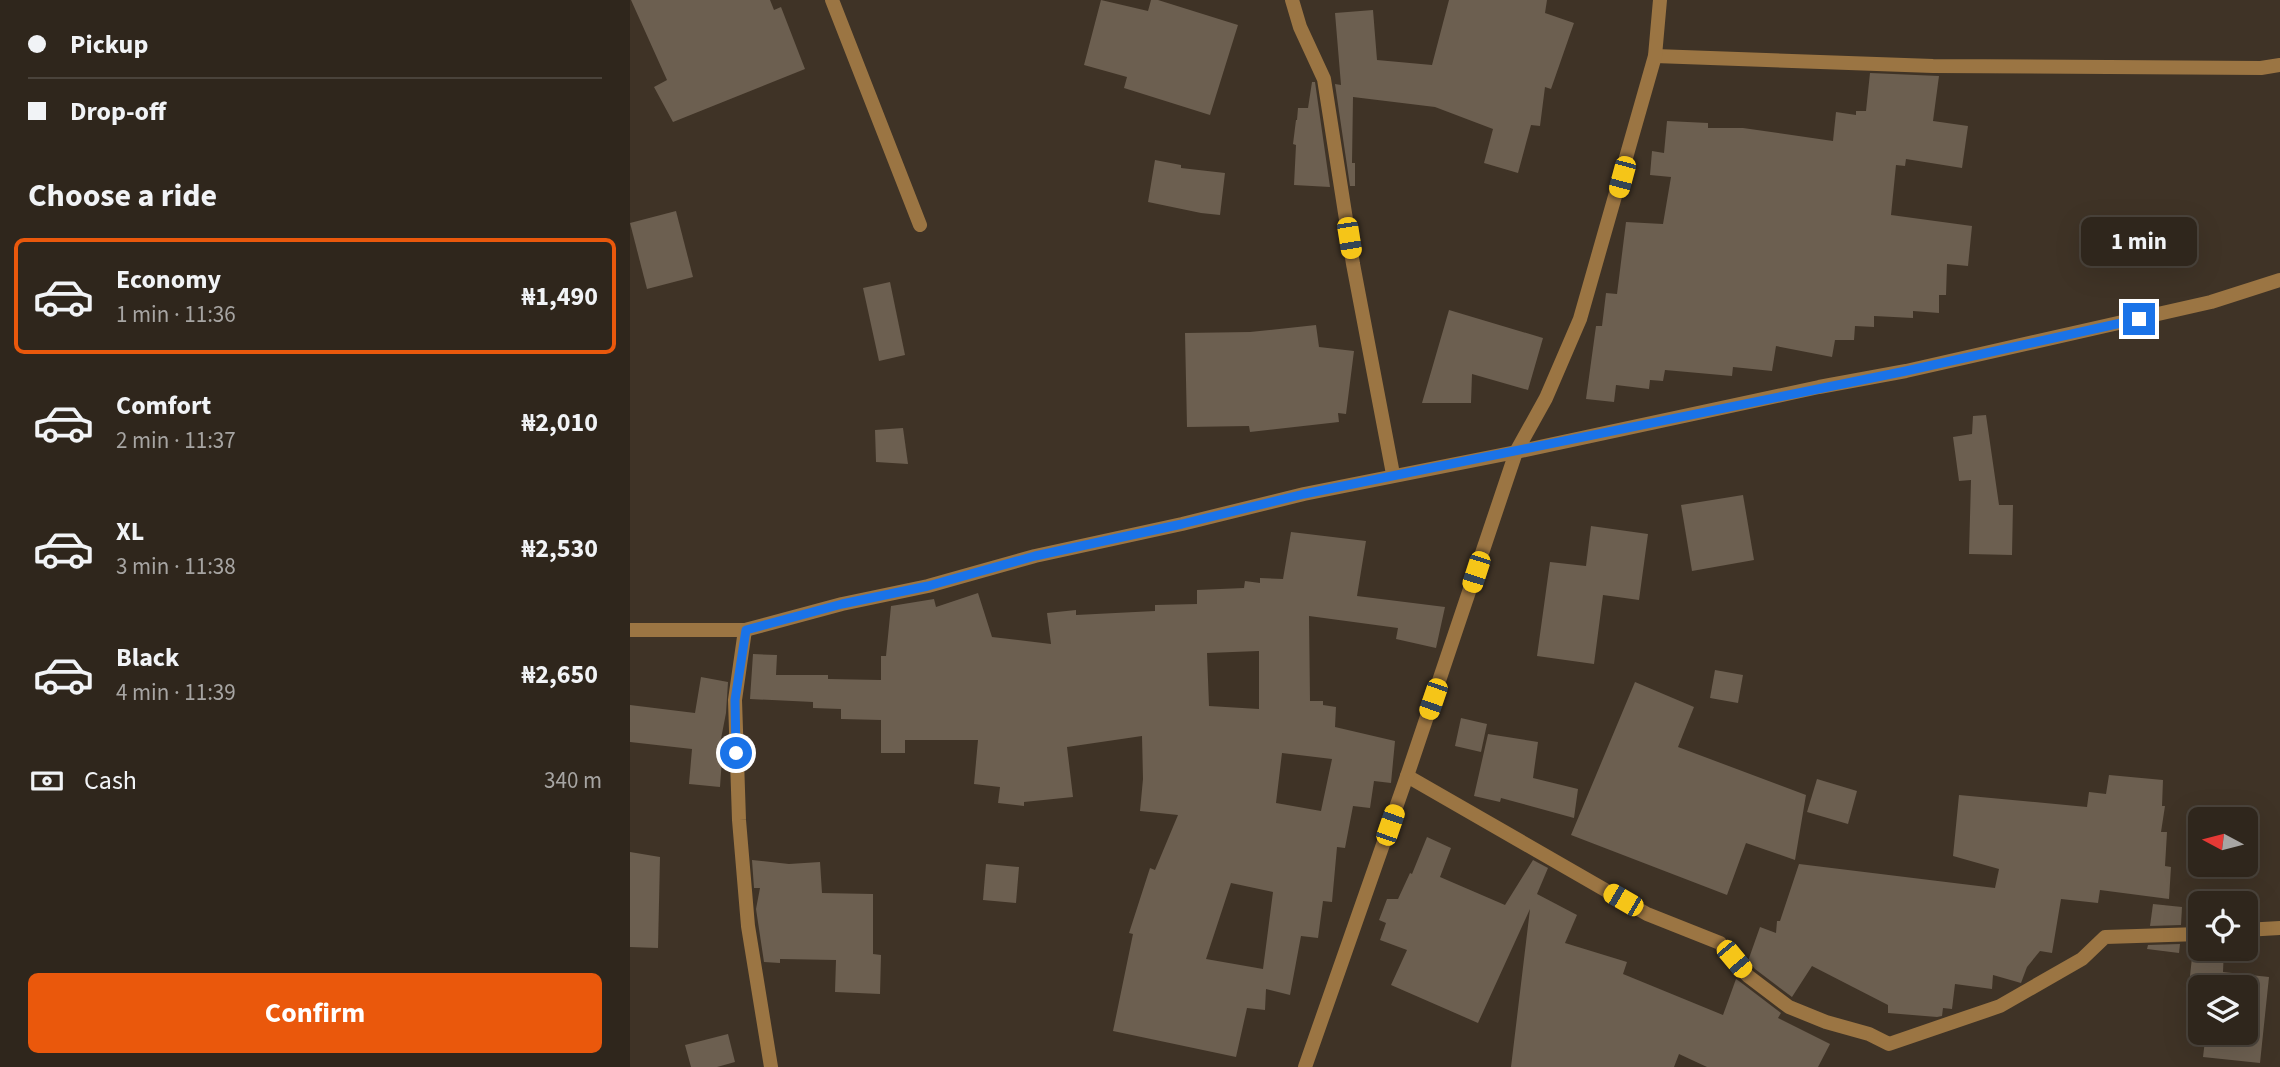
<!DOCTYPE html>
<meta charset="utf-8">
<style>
:root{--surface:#2f261c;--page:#372e25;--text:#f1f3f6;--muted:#a7a5a3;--line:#4a433b;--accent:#ea580c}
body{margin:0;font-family:"Source Sans 3",sans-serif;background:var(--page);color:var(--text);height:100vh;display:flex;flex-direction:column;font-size:26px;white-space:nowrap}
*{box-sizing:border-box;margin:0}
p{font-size:23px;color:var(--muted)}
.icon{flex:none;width:38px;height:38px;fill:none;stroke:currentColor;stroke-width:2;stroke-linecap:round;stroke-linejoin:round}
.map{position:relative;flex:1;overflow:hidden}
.side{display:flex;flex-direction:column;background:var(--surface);width:630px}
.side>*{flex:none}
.banner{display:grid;align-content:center;height:154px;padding:0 28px;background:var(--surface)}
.needle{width:46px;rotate:277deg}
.controls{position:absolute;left:1558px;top:807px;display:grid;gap:14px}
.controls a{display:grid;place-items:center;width:70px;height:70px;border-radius:10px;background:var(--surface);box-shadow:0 7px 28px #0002,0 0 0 2px var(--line);font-size:35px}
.end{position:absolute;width:32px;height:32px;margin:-16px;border:9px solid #1a73e8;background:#fff;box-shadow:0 0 0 4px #fff}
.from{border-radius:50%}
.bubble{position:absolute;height:49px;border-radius:10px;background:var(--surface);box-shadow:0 7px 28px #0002,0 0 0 2px var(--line);font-size:23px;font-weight:700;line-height:49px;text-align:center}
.car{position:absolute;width:21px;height:42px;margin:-21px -10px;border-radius:9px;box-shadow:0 0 5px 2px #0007;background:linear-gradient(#f5c518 24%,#345 0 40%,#f5c518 0 76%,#345 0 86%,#f5c518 0)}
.banner b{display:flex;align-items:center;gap:24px;height:66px;font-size:26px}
.banner b+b{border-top:2px solid var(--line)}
.banner i{width:18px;height:18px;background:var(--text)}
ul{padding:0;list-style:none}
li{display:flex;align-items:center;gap:21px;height:116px;margin:0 14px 10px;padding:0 14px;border:4px solid transparent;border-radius:10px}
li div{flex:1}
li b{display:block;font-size:26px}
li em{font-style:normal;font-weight:700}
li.selected{border-color:var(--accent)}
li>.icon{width:63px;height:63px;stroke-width:1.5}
h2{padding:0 28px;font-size:32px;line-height:84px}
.pay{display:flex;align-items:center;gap:18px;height:77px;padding:0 28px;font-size:26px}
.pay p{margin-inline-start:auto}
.cta{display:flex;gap:14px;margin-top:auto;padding:14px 28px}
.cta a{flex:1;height:80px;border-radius:10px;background:var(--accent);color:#fff;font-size:28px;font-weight:700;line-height:80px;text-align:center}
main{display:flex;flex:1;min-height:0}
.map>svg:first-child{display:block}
.building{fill:#6c5f50;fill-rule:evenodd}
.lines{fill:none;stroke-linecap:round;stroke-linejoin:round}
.minor{stroke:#9b7543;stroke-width:14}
.tertiary{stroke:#9b7543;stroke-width:14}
.route{stroke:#1a73e8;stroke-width:9}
</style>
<main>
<section class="side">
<div class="banner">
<b><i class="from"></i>Pickup</b>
<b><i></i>Drop-off</b>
</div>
<h2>Choose a ride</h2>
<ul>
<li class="selected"><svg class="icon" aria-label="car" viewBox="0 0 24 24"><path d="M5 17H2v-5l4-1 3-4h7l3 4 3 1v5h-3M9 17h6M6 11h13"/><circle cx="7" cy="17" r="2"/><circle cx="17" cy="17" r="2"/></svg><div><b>Economy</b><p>1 min · 11:36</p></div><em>₦1,490</em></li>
<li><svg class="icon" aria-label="car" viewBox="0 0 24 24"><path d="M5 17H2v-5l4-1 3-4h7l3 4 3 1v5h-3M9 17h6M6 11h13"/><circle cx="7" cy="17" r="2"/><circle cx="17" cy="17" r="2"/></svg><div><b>Comfort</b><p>2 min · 11:37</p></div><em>₦2,010</em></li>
<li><svg class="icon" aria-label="car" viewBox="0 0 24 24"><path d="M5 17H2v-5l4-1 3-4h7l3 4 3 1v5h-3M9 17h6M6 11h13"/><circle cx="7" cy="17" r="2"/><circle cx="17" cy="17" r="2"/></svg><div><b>XL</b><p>3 min · 11:38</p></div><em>₦2,530</em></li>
<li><svg class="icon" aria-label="car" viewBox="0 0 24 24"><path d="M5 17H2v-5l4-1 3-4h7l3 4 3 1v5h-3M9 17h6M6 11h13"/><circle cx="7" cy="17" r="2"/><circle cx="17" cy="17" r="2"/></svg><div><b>Black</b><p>4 min · 11:39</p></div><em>₦2,650</em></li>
</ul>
<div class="pay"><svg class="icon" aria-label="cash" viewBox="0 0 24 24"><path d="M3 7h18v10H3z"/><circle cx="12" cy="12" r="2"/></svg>Cash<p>340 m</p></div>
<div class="cta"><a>Confirm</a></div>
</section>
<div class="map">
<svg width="1650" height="1067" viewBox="0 0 1650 1067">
<rect width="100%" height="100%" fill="#3f3326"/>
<g class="building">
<polygon points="1,0 140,0 144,10 151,7 175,69 43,122 24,87 37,80"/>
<polygon points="471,0 518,11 521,0 528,0 608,25 580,115 494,88 497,77 454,65"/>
<polygon points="819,0 917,0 915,13 944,23 921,89 915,87 910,126 901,125 888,173 854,163 863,129 805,107 723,97 722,163 725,163 725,186 720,186 705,84 711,85 705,13 743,10 747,60 802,65"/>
<polygon points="1240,73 1309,76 1303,121 1338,126 1332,168 1276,159 1275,166 1266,165 1261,215 1342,226 1338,266 1317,264 1316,295 1309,295 1309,313 1283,311 1283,318 1244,316 1244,327 1225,326 1224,340 1205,340 1202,357 1146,346 1142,371 1103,367 1102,376 1035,370 1033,381 1020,380 1019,389 986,385 984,402 956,399 966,326 972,326 976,293 987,294 996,222 1033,224 1041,177 1020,175 1022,151 1034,153 1037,121 1078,123 1078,128 1113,128 1203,141 1206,112 1226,115 1226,111 1236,111"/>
<polygon points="682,82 685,82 700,187 664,185 666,145 663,144 666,120 667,120 668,108 678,108"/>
<polygon points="525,160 551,165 551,168 595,173 590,215 571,213 518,202"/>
<polygon points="46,211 63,277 17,289 0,223"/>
<polygon points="260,282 275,355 249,361 233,288"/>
<polygon points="819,310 913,338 898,390 842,374 841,403 792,403"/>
<polygon points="686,325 689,347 724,351 716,414 708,413 709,422 620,432 619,426 557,427 555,333 620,332"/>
<polygon points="1356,415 1369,505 1383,505 1382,555 1339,554 1341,480 1329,481 1323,437 1342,434 1343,416"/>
<polygon points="273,428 278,464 246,462 245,430"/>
<polygon points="1113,495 1124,560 1062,571 1051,505"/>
<polygon points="961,526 1018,534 1009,600 973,595 964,664 907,656 920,562 956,566"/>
<path d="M661,532l75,9 -9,55 88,11 -9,41 -40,-9 2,-11 -89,-12 1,85h13v4l13,2 -1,20 60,14 -4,42 -17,-2 -4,27 -17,-2 -8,42 -8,-1 -5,55 -9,-1 -5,37 -17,-2 -11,59 -24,-6 -1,21 -18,-2 -11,49 -123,-26 20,-97 -4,-1 21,-65 5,2 23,-55 -38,-4 3,-32 -1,-43 -75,11 6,50 -49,5v4l-26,-3 2,-16 -26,-3 4,-44h-73v13h-24v-33l-40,-1v-10l-28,-1v-6l-63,-3 3,-45 24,1 -1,20h52v4l53,1v-24h5l5,-50 43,-7 2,8 42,-14 14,44 59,7 -4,-31 29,-3v5l79,-4v-6l42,-1v-14l47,-2 1,-7 15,2v-5l23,1zM629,651v58l-50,-3 -2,-53zM652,753l50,6 -11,52 -45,-8zM601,883l42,9 -10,77 -57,-10z"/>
<polygon points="1085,670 1113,675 1108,703 1080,698"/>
<polygon points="71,677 98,682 96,713 90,744 93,745 90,787 59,784 62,749 0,742 0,705 65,713"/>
<polygon points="1005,682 1064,707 1048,747 1176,795 1165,860 1116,843 1097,895 941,835"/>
<polygon points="831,718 857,724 851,752 825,746"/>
<polygon points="858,734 908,742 903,778 948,789 944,818 871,798 870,802 844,796"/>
<polygon points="1479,775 1533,780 1532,806 1535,806 1531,832 1537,832 1535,866 1541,867 1539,899 1470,890 1468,903 1431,899 1422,953 1410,951 1397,967 1391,983 1363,975 1362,989 1325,984 1322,1009 1313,1008 1312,1016 1307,1017 1258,1013 1258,1005 1182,966 1162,997 1125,969 1118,961 1130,927 1146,933 1147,921 1150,921 1169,864 1365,888 1369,869 1323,856 1329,795 1457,807 1459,792 1476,794"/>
<polygon points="1187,779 1227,791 1218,824 1177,812"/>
<polygon points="797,837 821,848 810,877 875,905 903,860 918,868 907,894 947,915 935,943 997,962 993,974 1093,1015 1106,979 1109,981 1151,1013 1148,1018 1200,1044 1188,1067 1077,1067 1049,1054 1044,1067 881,1067 900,909 848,1023 761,985 777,950 750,940 756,923 749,920 757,899 768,899 780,873 782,874"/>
<polygon points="0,852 30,857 28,948 0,947"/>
<polygon points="122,860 159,864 190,862 192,893 243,894 243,954 251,955 250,994 205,992 206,960 150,959 150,963 134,962 126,909 130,888 124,888"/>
<polygon points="356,864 389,867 386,903 353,900"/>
<polygon points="1523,904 1552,907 1551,925 1520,926"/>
<polygon points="1550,944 1549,953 1517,949 1518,945"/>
<polygon points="1563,948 1594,948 1593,972 1639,977 1630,1063 1573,1057 1576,1032 1615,1032 1615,987 1581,987 1581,979 1560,976"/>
<polygon points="98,1034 105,1062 87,1067 61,1067 55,1045"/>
</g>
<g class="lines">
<g class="minor">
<polyline points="202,0 290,225"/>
<polyline points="662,0 670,27 694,79 723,264 763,474"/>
<polyline points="1025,56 1303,66 1631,68 1650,65"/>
<polyline points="115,630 105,700 109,820 118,926 141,1067"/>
<polyline points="777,776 1017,914 1090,943 1118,976 1159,1007 1196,1022 1239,1034 1259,1044 1370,1006 1452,959 1475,937 1570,934"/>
<polyline points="1615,930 1650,928"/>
<polyline points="675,1067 777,776 886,452 916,398 950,319 1025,56 1030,0"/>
</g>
<polyline class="tertiary" points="0,630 115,630 212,604 298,586 405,556 552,524 674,494 886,452 1189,387 1276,371 1581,302 1650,280"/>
</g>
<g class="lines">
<polyline class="route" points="106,753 105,700 116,630 212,604 298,586 405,556 552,524 674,494 1276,371 1509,319"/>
</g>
</svg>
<div class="controls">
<a><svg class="needle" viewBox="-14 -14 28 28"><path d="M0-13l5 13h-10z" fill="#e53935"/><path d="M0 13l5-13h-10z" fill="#a7a5a3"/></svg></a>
<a><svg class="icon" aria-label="locate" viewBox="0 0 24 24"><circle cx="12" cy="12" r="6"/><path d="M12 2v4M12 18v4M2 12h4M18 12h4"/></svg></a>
<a><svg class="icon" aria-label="layers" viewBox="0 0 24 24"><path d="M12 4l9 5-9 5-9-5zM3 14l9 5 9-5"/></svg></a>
</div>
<i class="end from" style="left:106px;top:753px"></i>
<i class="end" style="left:1509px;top:319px"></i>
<div class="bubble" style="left:1451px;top:217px;width:116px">1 min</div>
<i class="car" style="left:992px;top:177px;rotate:195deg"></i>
<i class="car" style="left:719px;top:238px;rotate:171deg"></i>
<i class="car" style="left:846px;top:572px;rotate:198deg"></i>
<i class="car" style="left:803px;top:699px;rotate:199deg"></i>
<i class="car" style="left:760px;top:825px;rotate:19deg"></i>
<i class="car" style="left:993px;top:900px;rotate:300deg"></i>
<i class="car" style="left:1104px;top:959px;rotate:140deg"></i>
</div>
</main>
